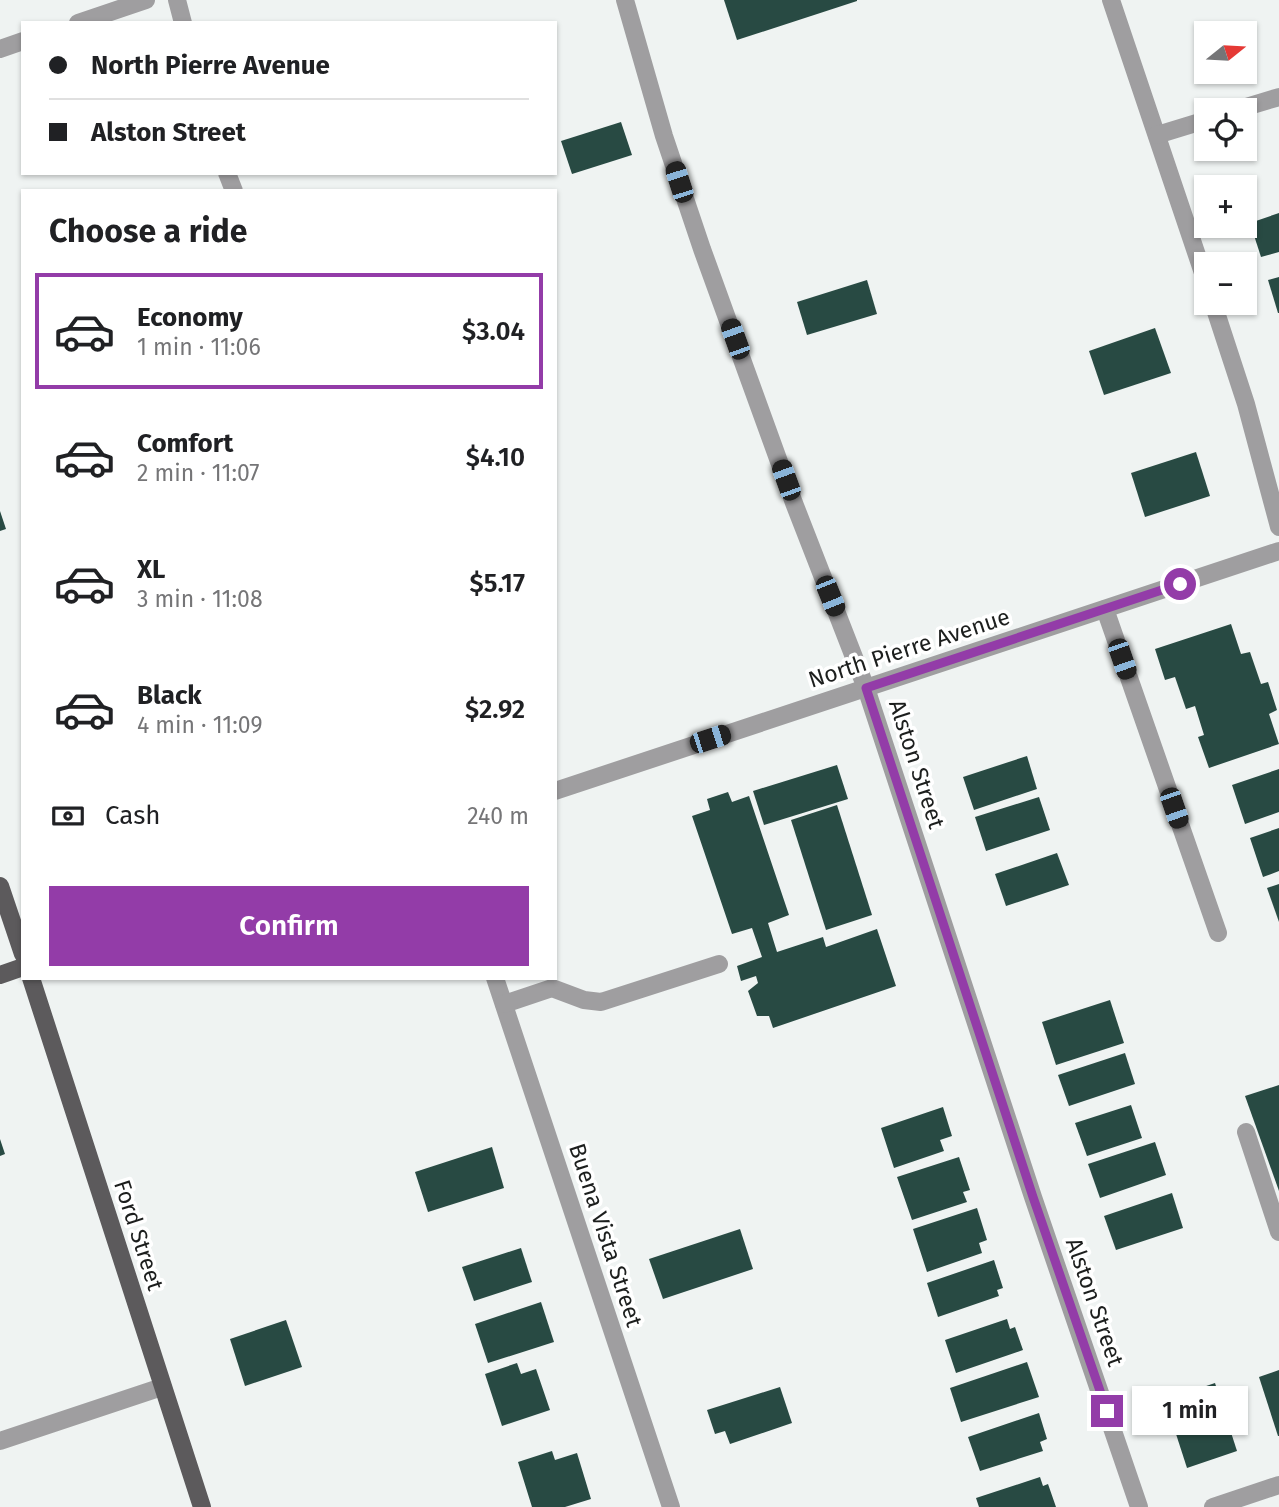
<!DOCTYPE html>
<meta charset="utf-8">
<style>
:root{--surface:#fff;--page:#f2f2f2;--text:#202124;--muted:#757577;--line:#e0e0e0;--accent:#933ca8}
body{margin:0;font-family:"Fira Sans",sans-serif;background:var(--page);color:var(--text);height:100vh;display:flex;flex-direction:column;font-size:26px;white-space:nowrap}
*{box-sizing:border-box;margin:0}
p{font-size:23px;color:var(--muted)}
.icon{flex:none;width:38px;height:38px;fill:none;stroke:currentColor;stroke-width:2;stroke-linecap:round;stroke-linejoin:round}
.map{position:relative;flex:1;overflow:hidden}
.panel{position:absolute;left:21px;top:189px;width:536px;height:791px;display:flex;flex-direction:column;background:var(--surface);border-radius:0px;box-shadow:0 2px 5px #0004}
.panel>*{flex:none}
.guide{position:absolute;left:21px;top:21px;width:536px;height:154px;border-radius:0px;box-shadow:0 2px 5px #0004;display:grid;align-content:center;height:154px;padding:0 28px;background:var(--surface)}
.needle{width:46px;rotate:72deg}
.tools{position:absolute;left:1194px;top:21px;display:grid;gap:14px}
.tools a{display:grid;place-items:center;width:63px;height:63px;border-radius:0px;background:var(--surface);box-shadow:0 2px 5px #0004;font-size:35px}
.end{position:absolute;width:32px;height:32px;margin:-16px;border:9px solid #933ca8;background:#fff;box-shadow:0 0 0 4px #fff}
.from{border-radius:50%}
.bubble{position:absolute;height:49px;border-radius:0px;background:var(--surface);box-shadow:0 2px 5px #0004;font-size:23px;font-weight:600;line-height:49px;text-align:center}
.car{position:absolute;width:21px;height:42px;margin:-21px -10px;border-radius:9px;box-shadow:0 0 5px 2px #0007;background:linear-gradient(#222 24%,#8ab4d8 0 40%,#222 0 76%,#8ab4d8 0 86%,#222 0)}
.guide b{display:flex;align-items:center;gap:24px;height:66px;font-size:26px}
.guide b+b{border-top:2px solid var(--line)}
.guide i{width:18px;height:18px;background:var(--text)}
ul{padding:0;list-style:none}
li{display:flex;align-items:center;gap:21px;height:116px;margin:0 14px 10px;padding:0 14px;border:4px solid transparent;border-radius:0px}
li div{flex:1}
li b{display:block;font-size:26px}
li em{font-style:normal;font-weight:600}
li.active{border-color:var(--accent)}
li>.icon{width:63px;height:63px;stroke-width:1.5}
h2{padding:0 28px;font-size:32px;line-height:84px}
.pay{display:flex;align-items:center;gap:18px;height:77px;padding:0 28px;font-size:26px}
.pay p{margin-inline-start:auto}
.primary-button{display:flex;gap:14px;margin-top:auto;padding:14px 28px}
.primary-button a{flex:1;height:80px;border-radius:0px;background:var(--accent);color:#fff;font-size:28px;font-weight:600;line-height:80px;text-align:center}
.map>svg:first-child{display:block}
.building{fill:#284a43}
.lines{fill:none;stroke-linecap:round;stroke-linejoin:round}
.minor{stroke:#9f9ea0;stroke-width:18}
.major{stroke:#5c5a5c;stroke-width:18}
.route{stroke:#933ca8;stroke-width:9}
.labels{text-anchor:middle;dominant-baseline:central;stroke-width:7;stroke-linejoin:round;paint-order:stroke}
.street-label{font-size:23px;fill:#1c1e1d;stroke:#fff}
</style>
<div class="map">
<svg width="1279" height="1507" viewBox="0 0 1279 1507">
<rect width="100%" height="100%" fill="#eff3f2"/>
<g class="building">
<polygon points="724,0 857,0 857,1 737,40"/>
<polygon points="621,122 632,155 572,174 561,141"/>
<polygon points="1279,213 1279,252 1261,257 1250,223"/>
<polygon points="1279,277 1279,313 1278,313 1268,280"/>
<polygon points="867,280 877,314 807,335 797,302"/>
<polygon points="1155,328 1171,373 1104,395 1089,351"/>
<polygon points="1196,452 1210,496 1145,517 1131,473"/>
<polygon points="0,511 6,529 0,531"/>
<polygon points="1231,624 1241,654 1250,652 1261,684 1268,682 1277,710 1269,714 1279,744 1209,768 1198,737 1204,735 1195,706 1186,709 1175,677 1165,680 1155,649"/>
<polygon points="1027,756 1037,789 974,810 963,777"/>
<polygon points="837,765 848,799 764,825 753,791"/>
<polygon points="1279,769 1279,812 1245,824 1232,785"/>
<polygon points="728,792 732,802 749,796 789,915 768,923 777,952 823,937 826,947 877,929 896,986 773,1028 769,1016 757,1016 748,991 758,983 756,976 741,981 737,966 762,957 752,928 732,934 692,816 710,810 707,799"/>
<polygon points="1039,797 1050,830 986,851 975,817"/>
<polygon points="837,805 872,915 826,930 791,820"/>
<polygon points="1279,828 1279,871 1263,877 1250,838"/>
<polygon points="1057,853 1069,885 1006,906 995,874"/>
<polygon points="1279,884 1279,922 1267,888"/>
<polygon points="1110,1000 1124,1043 1056,1065 1042,1022"/>
<polygon points="1125,1053 1135,1084 1069,1106 1058,1075"/>
<polygon points="1279,1085 1279,1191 1245,1096"/>
<polygon points="1131,1105 1142,1138 1087,1156 1075,1123"/>
<polygon points="943,1107 952,1136 940,1140 944,1151 894,1168 881,1128"/>
<polygon points="0,1139 5,1154 0,1156"/>
<polygon points="1155,1142 1166,1175 1100,1198 1088,1164"/>
<polygon points="492,1147 504,1188 428,1212 415,1172"/>
<polygon points="959,1157 970,1190 963,1192 967,1202 912,1220 897,1177"/>
<polygon points="1172,1193 1183,1228 1116,1250 1104,1216"/>
<polygon points="977,1208 987,1240 979,1243 982,1253 927,1272 913,1229"/>
<polygon points="740,1229 753,1269 663,1299 649,1259"/>
<polygon points="521,1248 532,1282 474,1301 462,1267"/>
<polygon points="994,1260 1003,1288 997,1290 999,1296 938,1317 927,1283"/>
<polygon points="541,1302 554,1342 488,1363 475,1324"/>
<polygon points="1007,1319 1010,1329 1015,1327 1023,1350 956,1373 945,1340"/>
<polygon points="286,1320 302,1367 245,1386 230,1339"/>
<polygon points="1027,1362 1039,1397 961,1422 950,1388"/>
<polygon points="517,1363 521,1374 536,1369 550,1410 502,1426 485,1374"/>
<polygon points="1279,1370 1279,1436 1278,1436 1259,1377"/>
<polygon points="1215,1383 1237,1451 1187,1468 1165,1400"/>
<polygon points="780,1387 792,1423 730,1444 725,1431 715,1434 707,1410"/>
<polygon points="1039,1413 1047,1439 1040,1442 1043,1451 980,1471 968,1437"/>
<polygon points="552,1451 555,1460 577,1453 591,1499 565,1507 532,1507 518,1462"/>
<polygon points="1040,1477 1043,1486 1048,1484 1056,1507 979,1507 976,1498"/>
</g>
<g class="lines">
<g class="minor">
<polyline points="177,0 183,23"/>
<polyline points="625,0 664,136 702,249 794,503 866,688 1033,1197 1139,1507"/>
<polyline points="1111,0 1206,282"/>
<polyline points="78,23 146,0"/>
<polyline points="0,49 23,41"/>
<polyline points="1236,110 1279,97"/>
<polyline points="1157,135 1206,120"/>
<polyline points="227,173 234,191"/>
<polyline points="1213,303 1246,404 1279,527"/>
<polyline points="1105,609 1218,933"/>
<polyline points="555,791 1279,551"/>
<polyline points="495,978 671,1507"/>
<polyline points="504,1004 552,988 584,1000 601,1002 719,964"/>
<polyline points="1246,1132 1279,1232"/>
<polyline points="0,1441 162,1387"/>
<polyline points="1213,1507 1279,1485"/>
</g>
<g class="major">
<polyline points="0,886 23,954"/>
<polyline points="0,975 23,967"/>
<polyline points="31,978 202,1507"/>
</g>
</g>
<g class="lines">
<polyline class="route" points="1107,1411 1033,1197 866,688 1180,584"/>
</g>
<g class="labels">
<g class="street-label">
<text transform="translate(909 648) rotate(-18)">North Pierre Avenue</text>
<text transform="translate(917 764) rotate(72)">Alston Street</text>
<text transform="translate(139 1235) rotate(72)">Ford Street</text>
<text transform="translate(606 1235) rotate(72)">Buena Vista Street</text>
<text transform="translate(1095 1302) rotate(71)">Alston Street</text>
</g>
</g>
</svg>
<div class="tools">
<a><svg class="needle" viewBox="-14 -14 28 28"><path d="M0-13l5 13h-10z" fill="#e53935"/><path d="M0 13l5-13h-10z" fill="#757577"/></svg></a>
<a><svg class="icon" aria-label="locate" viewBox="0 0 24 24"><circle cx="12" cy="12" r="6"/><path d="M12 2v4M12 18v4M2 12h4M18 12h4"/></svg></a>
<a>+</a>
<a>−</a>
</div>
<i class="end from" style="left:1180px;top:584px"></i>
<i class="end" style="left:1107px;top:1411px"></i>
<div class="bubble" style="left:1132px;top:1386px;width:116px">1 min</div>
<i class="car" style="left:679px;top:182px;rotate:342deg"></i>
<i class="car" style="left:735px;top:339px;rotate:340deg"></i>
<i class="car" style="left:786px;top:480px;rotate:340deg"></i>
<i class="car" style="left:830px;top:596px;rotate:158deg"></i>
<i class="car" style="left:1122px;top:659px;rotate:161deg"></i>
<i class="car" style="left:710px;top:739px;rotate:72deg"></i>
<i class="car" style="left:1174px;top:808px;rotate:161deg"></i>
<div class="guide">
<b><i class="from"></i>North Pierre Avenue</b>
<b><i></i>Alston Street</b>
</div>
<section class="panel">
<h2>Choose a ride</h2>
<ul>
<li class="active"><svg class="icon" aria-label="car" viewBox="0 0 24 24"><path d="M5 17H2v-5l4-1 3-4h7l3 4 3 1v5h-3M9 17h6M6 11h13"/><circle cx="7" cy="17" r="2"/><circle cx="17" cy="17" r="2"/></svg><div><b>Economy</b><p>1 min · 11:06</p></div><em>$3.04</em></li>
<li><svg class="icon" aria-label="car" viewBox="0 0 24 24"><path d="M5 17H2v-5l4-1 3-4h7l3 4 3 1v5h-3M9 17h6M6 11h13"/><circle cx="7" cy="17" r="2"/><circle cx="17" cy="17" r="2"/></svg><div><b>Comfort</b><p>2 min · 11:07</p></div><em>$4.10</em></li>
<li><svg class="icon" aria-label="car" viewBox="0 0 24 24"><path d="M5 17H2v-5l4-1 3-4h7l3 4 3 1v5h-3M9 17h6M6 11h13"/><circle cx="7" cy="17" r="2"/><circle cx="17" cy="17" r="2"/></svg><div><b>XL</b><p>3 min · 11:08</p></div><em>$5.17</em></li>
<li><svg class="icon" aria-label="car" viewBox="0 0 24 24"><path d="M5 17H2v-5l4-1 3-4h7l3 4 3 1v5h-3M9 17h6M6 11h13"/><circle cx="7" cy="17" r="2"/><circle cx="17" cy="17" r="2"/></svg><div><b>Black</b><p>4 min · 11:09</p></div><em>$2.92</em></li>
</ul>
<div class="pay"><svg class="icon" aria-label="cash" viewBox="0 0 24 24"><path d="M3 7h18v10H3z"/><circle cx="12" cy="12" r="2"/></svg>Cash<p>240 m</p></div>
<div class="primary-button"><a>Confirm</a></div>
</section>
</div>
